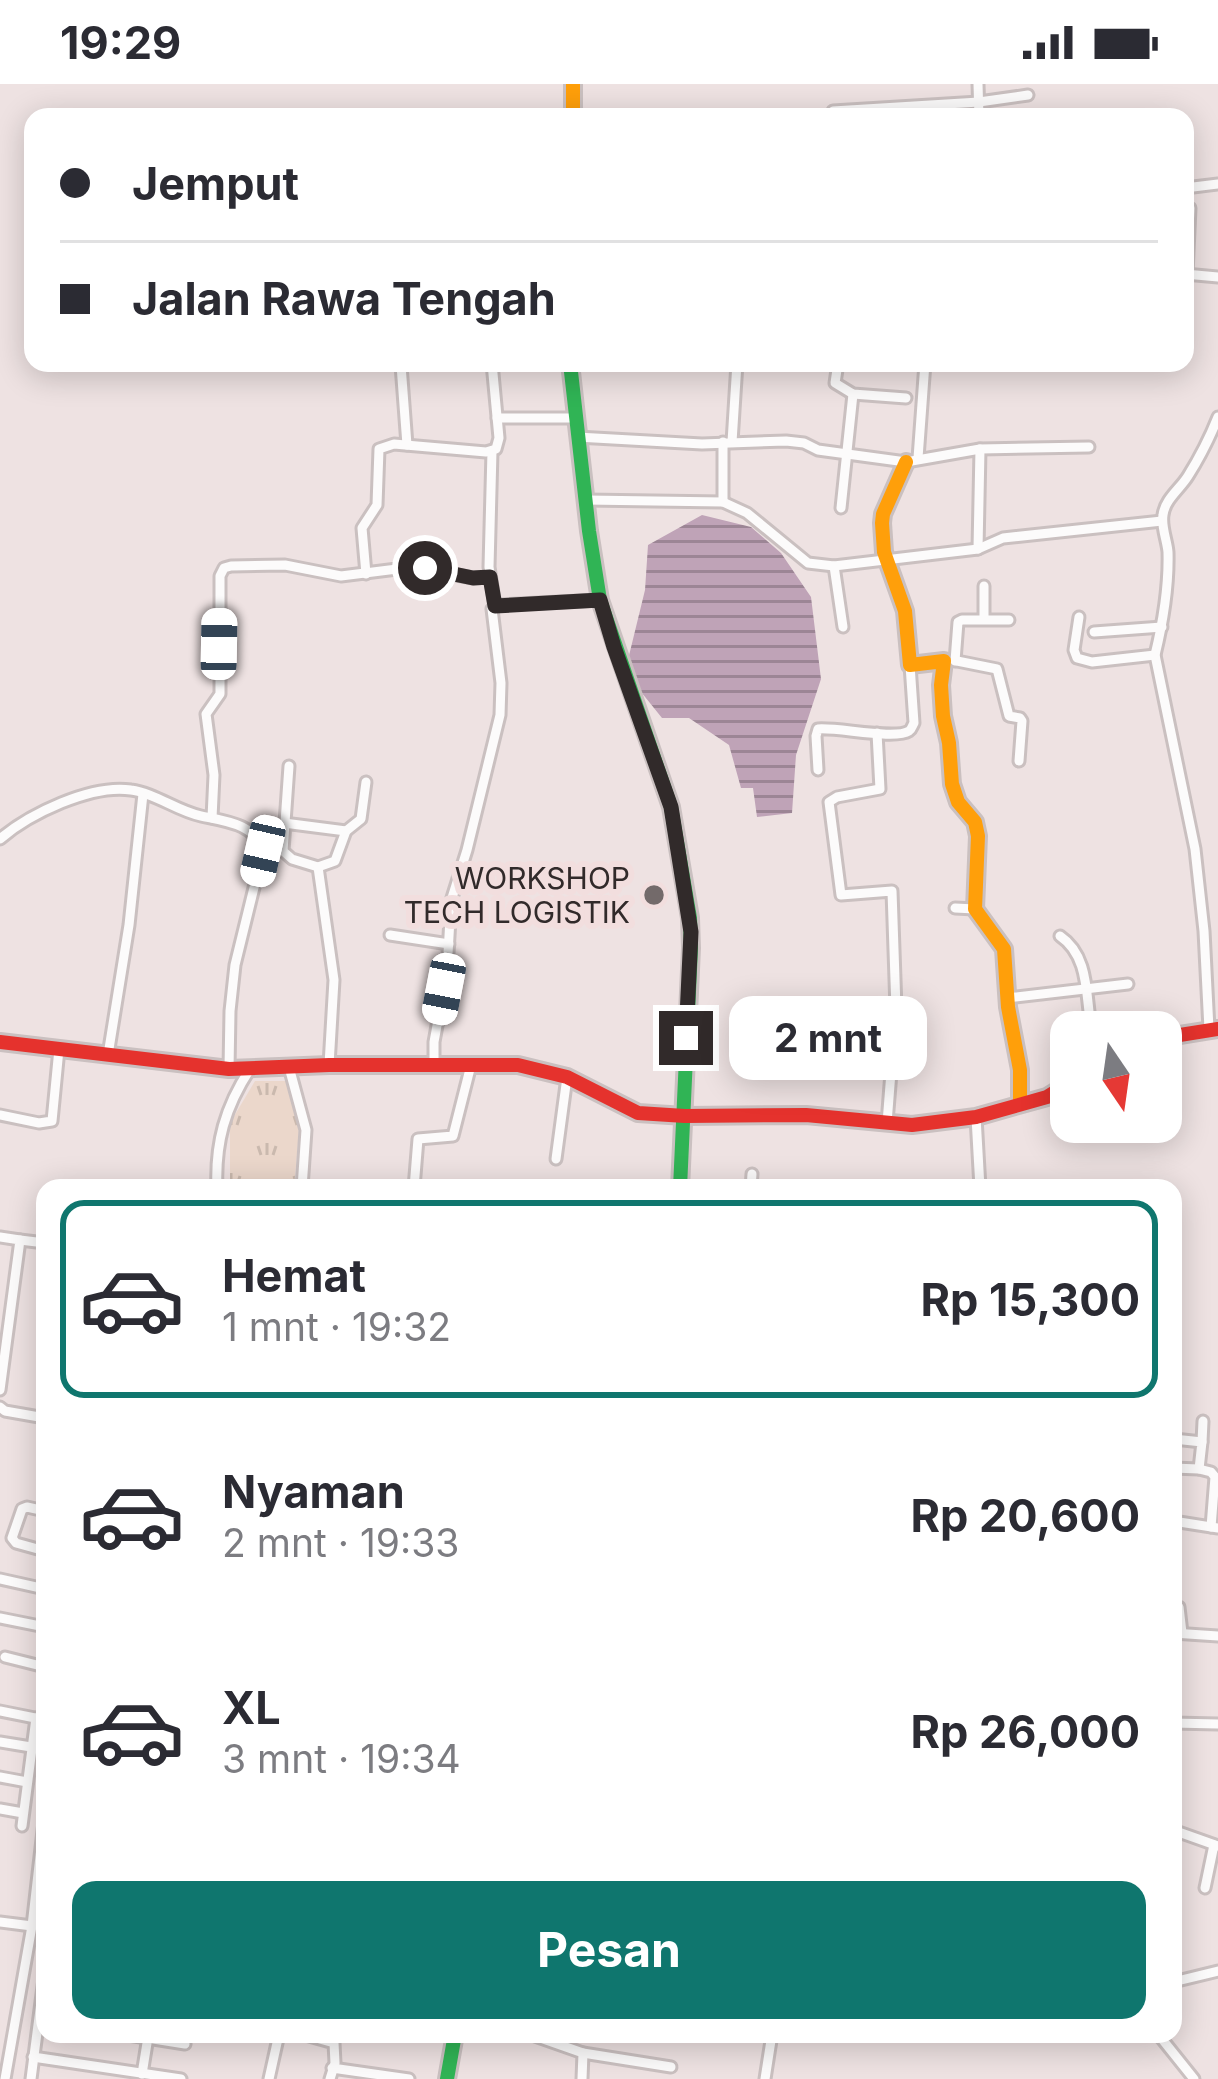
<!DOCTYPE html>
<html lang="id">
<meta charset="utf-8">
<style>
:root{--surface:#fff;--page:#f2f2f3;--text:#2b2b33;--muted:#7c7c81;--line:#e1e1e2;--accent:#0f766e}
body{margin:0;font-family:Inter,sans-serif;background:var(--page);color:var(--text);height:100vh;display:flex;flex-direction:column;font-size:45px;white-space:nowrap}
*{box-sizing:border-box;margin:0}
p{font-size:39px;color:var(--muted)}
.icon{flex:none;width:66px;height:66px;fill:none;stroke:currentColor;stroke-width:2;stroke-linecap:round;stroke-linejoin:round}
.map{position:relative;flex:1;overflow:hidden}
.drawer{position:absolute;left:36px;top:1095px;width:1146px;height:864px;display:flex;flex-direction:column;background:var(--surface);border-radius:24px;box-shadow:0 6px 30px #0003}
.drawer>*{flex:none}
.guide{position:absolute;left:24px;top:24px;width:1170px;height:264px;border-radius:24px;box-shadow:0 6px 30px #0003;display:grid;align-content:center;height:264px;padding:0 36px;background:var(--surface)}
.needle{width:78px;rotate:167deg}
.fabs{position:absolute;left:1050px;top:927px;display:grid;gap:24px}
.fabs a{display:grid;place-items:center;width:132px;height:132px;border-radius:24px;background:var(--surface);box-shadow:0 6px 30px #0003;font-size:60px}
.end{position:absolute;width:54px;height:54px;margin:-27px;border:15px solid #312a2a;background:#fff;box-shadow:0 0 0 6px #fff}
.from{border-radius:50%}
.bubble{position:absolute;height:84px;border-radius:24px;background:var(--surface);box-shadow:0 6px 30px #0003;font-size:39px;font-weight:700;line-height:84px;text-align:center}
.car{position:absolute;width:36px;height:72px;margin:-36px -18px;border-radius:15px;box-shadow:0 0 9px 3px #0007;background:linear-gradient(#fff 24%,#345 0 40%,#fff 0 76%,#345 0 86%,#fff 0)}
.guide b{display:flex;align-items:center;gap:42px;height:114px;font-size:45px}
.guide b+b{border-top:3px solid var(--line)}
.guide i{width:30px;height:30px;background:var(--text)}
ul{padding:21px 0 0;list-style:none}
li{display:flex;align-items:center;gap:36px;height:198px;margin:0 24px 18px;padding:0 12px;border:6px solid transparent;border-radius:24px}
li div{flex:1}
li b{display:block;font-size:45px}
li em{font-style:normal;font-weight:700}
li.selected{border-color:var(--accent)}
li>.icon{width:108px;height:108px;stroke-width:1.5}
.button{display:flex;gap:24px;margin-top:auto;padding:24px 36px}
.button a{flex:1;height:138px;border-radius:24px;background:var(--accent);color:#fff;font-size:48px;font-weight:700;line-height:138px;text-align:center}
.status{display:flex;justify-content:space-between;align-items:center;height:84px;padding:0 60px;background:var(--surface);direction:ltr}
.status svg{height:33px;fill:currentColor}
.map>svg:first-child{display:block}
.grass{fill:url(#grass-tufts)}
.water{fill:url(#water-rules)}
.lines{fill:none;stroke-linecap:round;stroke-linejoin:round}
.street-casing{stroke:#cac0c0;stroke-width:15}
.fast-casing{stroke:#cac0c0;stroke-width:20}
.slow-casing{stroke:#cac0c0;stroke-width:20}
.jam-casing{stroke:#cac0c0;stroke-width:20}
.street{stroke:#fcfbfb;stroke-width:9}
.fast{stroke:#30b455;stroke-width:14}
.slow{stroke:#ff9f0a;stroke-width:14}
.jam{stroke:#e5322d;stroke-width:14}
.route{stroke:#312a2a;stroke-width:15}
.poi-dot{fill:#736a6a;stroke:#f2dede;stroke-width:4.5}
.labels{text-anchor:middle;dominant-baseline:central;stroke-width:12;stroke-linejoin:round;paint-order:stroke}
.poi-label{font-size:30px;fill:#312a2a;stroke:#f2dede;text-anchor:end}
</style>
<div class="status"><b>19:29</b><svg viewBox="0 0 49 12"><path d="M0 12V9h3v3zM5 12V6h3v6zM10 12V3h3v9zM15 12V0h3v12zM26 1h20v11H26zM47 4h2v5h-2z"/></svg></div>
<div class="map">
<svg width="1218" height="1995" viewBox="0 0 1218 1995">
<defs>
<pattern id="grass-tufts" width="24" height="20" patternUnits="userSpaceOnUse" patternTransform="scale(3)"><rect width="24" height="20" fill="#ebd7cb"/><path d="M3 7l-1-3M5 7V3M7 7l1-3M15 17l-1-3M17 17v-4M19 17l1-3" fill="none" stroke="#cab9ae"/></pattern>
<pattern id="water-rules" width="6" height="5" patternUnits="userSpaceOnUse" patternTransform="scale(3)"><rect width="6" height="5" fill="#bfa3b7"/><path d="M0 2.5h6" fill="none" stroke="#9c8595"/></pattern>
</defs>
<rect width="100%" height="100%" fill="#eee2e2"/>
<polygon class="grass" points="255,997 288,997 299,1047 294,1104 230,1104 230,1039"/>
<polygon class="water" points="702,431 751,443 781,469 811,513 821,595 796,671 792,729 757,733 753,704 741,704 729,661 689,634 662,634 625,588 645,506 648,461"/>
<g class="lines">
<g class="street-casing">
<g id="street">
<polyline points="978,0 979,33"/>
<polyline points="833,27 979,18 1028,11"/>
<polyline points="573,31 605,33"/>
<polyline points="1185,104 1218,100"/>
<polyline points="1185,190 1218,193"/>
<polyline points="1187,190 1190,124"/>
<polyline points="838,279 835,299 853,310 906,314"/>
<polyline points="401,281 407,361"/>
<polyline points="497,334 575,334"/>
<polyline points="577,353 702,360 786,357 804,359 818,366 906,378 980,365 978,465"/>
<polyline points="723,358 723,418"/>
<polyline points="732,358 737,279"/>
<polyline points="980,365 1089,363"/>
<polyline points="492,367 489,483 495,522"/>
<polyline points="918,374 925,279"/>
<polyline points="586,416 723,418 747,429 808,479 834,482 978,465 1003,454 1162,437"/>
<polyline points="841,424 853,310"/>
<polyline points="834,482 843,543"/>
<polyline points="366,490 362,444 377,421 379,365 394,360 486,368 496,365 499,354 492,279"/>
<polyline points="984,502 984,535"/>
<polyline points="1079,533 1074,566 1077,574 1092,578 1155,571"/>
<polyline points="1094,548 1162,543"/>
<polyline points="955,577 958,538 962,536 1009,536"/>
<polyline points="957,577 997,585 1009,632 1020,634 1022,637 1019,677"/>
<polyline points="877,649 880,705 837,713 829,718 841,811 892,807 896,925 887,1039"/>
<polyline points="289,682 283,767 292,775 318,783 334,896 329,981"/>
<path d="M818,686l-2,-34 2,-7c19,-2 77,11 91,2 3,-2 3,-5 5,-8l-4,-58"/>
<polyline points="212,734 214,691 206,630 220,610 220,492 224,484 231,482 285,481 341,492 413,483 473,494 490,493"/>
<polyline points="284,739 346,747"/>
<path d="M0,755c29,-25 91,-55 131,-49 24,3 46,21 70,26 24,5 55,8 62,35l-28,114 -5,46 -1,58"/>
<polyline points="318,783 335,777 346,747 361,735 366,698"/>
<polyline points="955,824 975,825"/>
<polyline points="390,851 449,860"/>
<path d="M1060,852c31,21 25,63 32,96"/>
<polyline points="1007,914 1128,900"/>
<path d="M1209,945l-5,-98 -9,-82 -40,-194c8,-33 14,-68 13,-103 -1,-12 -7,-25 -5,-37 2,-16 17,-26 25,-39 12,-19 22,-39 30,-59"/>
<polyline points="108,971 129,841 143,710"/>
<polyline points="434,982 434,958 447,887 451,817 467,766 500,631 501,599 492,525 499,521 600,516"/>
<polyline points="289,983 306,1046 302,1104"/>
<polyline points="0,1031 39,1039 52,1037 59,965"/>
<polyline points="976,1033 980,1104"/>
<polyline points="556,1075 567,993"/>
<path d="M217,1104c-2,-45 8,-81 33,-119"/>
<polyline points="414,1104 418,1055 453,1052 471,981"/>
<polyline points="751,1104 752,1090"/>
<polyline points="0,1153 20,1156 0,1306"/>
<polyline points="20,1156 45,1159"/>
<polyline points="45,1273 45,1266"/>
<polyline points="0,1323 5,1327 45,1334"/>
<polyline points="1202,1358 1203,1337"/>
<polyline points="1173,1384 1199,1385 1202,1358 1174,1355"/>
<polyline points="1199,1385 1211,1388 1215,1393 1211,1443"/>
<polyline points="45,1427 27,1423 22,1425 12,1454 16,1459 45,1467"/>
<polyline points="1173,1437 1218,1444"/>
<polyline points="0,1495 45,1505"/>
<polyline points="1173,1521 1179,1523 1182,1549"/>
<polyline points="0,1534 45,1543"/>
<polyline points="1173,1549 1218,1552"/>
<polyline points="5,1573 45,1583"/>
<polyline points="0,1627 45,1636"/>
<polyline points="1173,1639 1218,1640"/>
<polyline points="0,1658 31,1663"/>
<polyline points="0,1693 27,1698"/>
<polyline points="0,1725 23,1729"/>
<polyline points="22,1742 36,1634"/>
<polyline points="1173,1746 1218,1762"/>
<polyline points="1205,1804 1214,1761"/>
<polyline points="0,1838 32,1842"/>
<polyline points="1173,1898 1218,1887"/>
<polyline points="122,1950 185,1960"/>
<polyline points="302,1950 334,1959 335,1979 330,1995"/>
<polyline points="529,1950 583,1969 582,1995"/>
<polyline points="1158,1950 1194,1995"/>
<polyline points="583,1969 671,1983"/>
<polyline points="33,1973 181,1995"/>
<polyline points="332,1984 409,1995"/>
<polyline points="142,1990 148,1953"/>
<polyline points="5,1995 32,1842 45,1729"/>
<polyline points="31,1995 45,1887"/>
<polyline points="269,1995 279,1950"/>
<polyline points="765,1995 772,1950"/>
</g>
</g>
<g class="fast-casing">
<g id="fast">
<polyline points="570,279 589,447 600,516 671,723 690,834 691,864 680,1104"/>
<polyline points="447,1995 455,1950"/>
</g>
</g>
<g class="slow-casing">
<g id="slow">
<polyline points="573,0 573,33"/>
<polyline points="906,378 883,430 882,439 884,468 905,527 910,581 944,577 941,601 943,632 949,659 952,700 958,718 975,738 978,752 975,825 1004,865 1008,923 1020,986 1020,1020"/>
</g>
</g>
<g class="jam-casing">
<g id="jam">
<polyline points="1161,954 1218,945"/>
<polyline points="0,958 229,985 329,981 518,981 567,993 638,1029 685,1032 806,1031 912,1041 976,1033 1047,1013 1071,998"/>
</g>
</g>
<use href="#street" class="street"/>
<use href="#fast" class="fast"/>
<use href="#slow" class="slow"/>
<use href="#jam" class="jam"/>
</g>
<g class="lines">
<polyline class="route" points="425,484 473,494 490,493 495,522 600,516 614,563 671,723 691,848 686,954"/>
</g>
<circle class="poi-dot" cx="654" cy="811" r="12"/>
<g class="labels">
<g class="poi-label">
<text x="630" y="794">WORKSHOP<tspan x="630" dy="34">TECH LOGISTIK</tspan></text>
</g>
</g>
</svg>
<div class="fabs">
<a><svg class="needle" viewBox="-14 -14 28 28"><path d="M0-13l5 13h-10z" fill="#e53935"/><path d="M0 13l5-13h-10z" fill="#7c7c81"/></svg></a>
</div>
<i class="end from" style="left:425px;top:484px"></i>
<i class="end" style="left:686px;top:954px"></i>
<div class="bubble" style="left:729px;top:912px;width:198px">2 mnt</div>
<i class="car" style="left:219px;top:560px;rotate:1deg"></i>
<i class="car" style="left:263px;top:767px;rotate:193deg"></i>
<i class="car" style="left:444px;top:905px;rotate:191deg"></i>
<div class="guide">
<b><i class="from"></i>Jemput</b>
<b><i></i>Jalan Rawa Tengah</b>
</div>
<section class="drawer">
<ul>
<li class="selected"><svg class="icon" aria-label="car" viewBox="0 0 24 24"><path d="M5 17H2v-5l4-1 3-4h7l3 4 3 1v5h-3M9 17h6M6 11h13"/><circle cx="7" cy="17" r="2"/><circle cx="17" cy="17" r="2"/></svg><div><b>Hemat</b><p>1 mnt · 19:32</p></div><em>Rp 15,300</em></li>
<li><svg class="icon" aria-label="car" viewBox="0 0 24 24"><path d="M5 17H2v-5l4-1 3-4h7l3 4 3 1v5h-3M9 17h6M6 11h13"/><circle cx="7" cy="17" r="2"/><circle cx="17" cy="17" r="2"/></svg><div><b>Nyaman</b><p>2 mnt · 19:33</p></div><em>Rp 20,600</em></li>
<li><svg class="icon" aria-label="car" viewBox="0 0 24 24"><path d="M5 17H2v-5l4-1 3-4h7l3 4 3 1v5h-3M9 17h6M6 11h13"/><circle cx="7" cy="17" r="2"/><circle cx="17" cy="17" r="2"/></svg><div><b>XL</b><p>3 mnt · 19:34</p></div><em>Rp 26,000</em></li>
</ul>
<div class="button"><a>Pesan</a></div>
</section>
</div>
